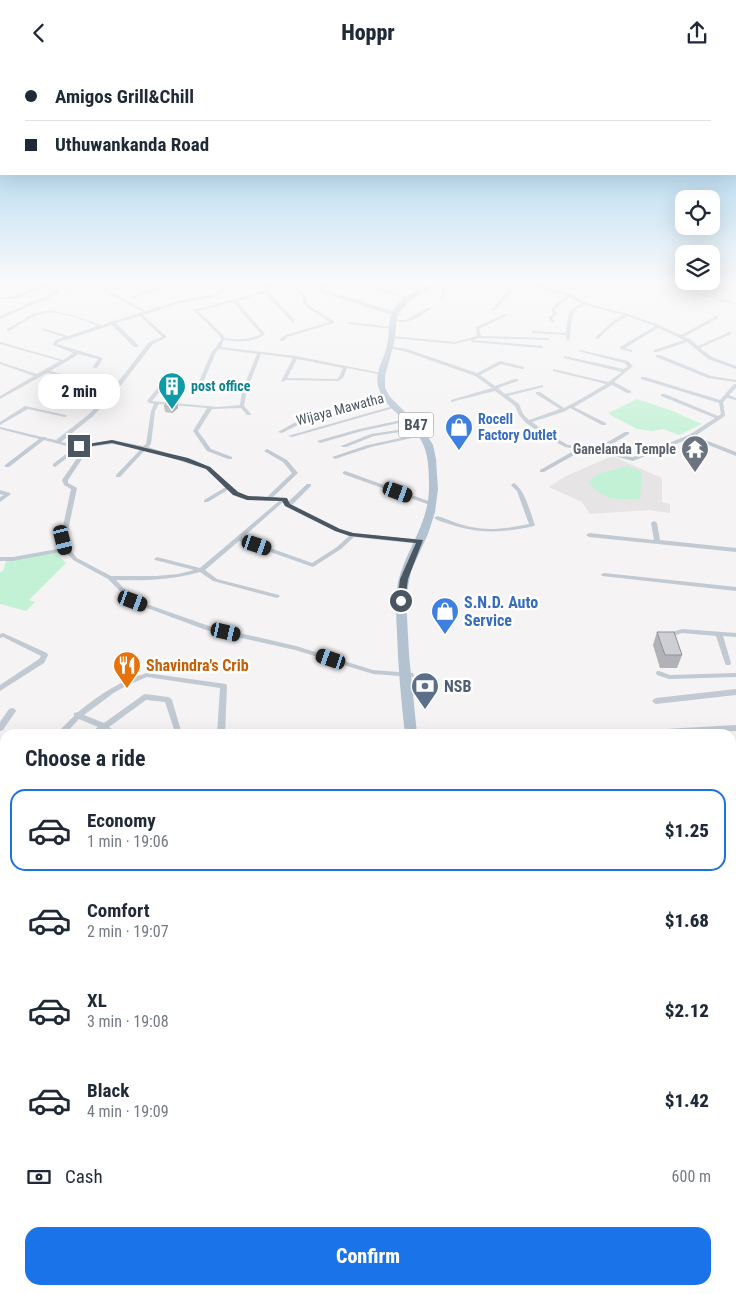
<!DOCTYPE html>
<meta charset="utf-8">
<style>
:root{--surface:#fff;--page:#f6f6f7;--text:#1f2937;--muted:#747a83;--line:#e0e1e3;--accent:#1a73e8}
body{margin:0;font-family:"Roboto Condensed",sans-serif;background:var(--page);color:var(--text);height:100vh;display:flex;flex-direction:column;font-size:19px;white-space:nowrap}
*{box-sizing:border-box;margin:0}
p{font-size:16px;color:var(--muted)}
.icon{flex:none;width:28px;height:28px;fill:none;stroke:currentColor;stroke-width:2;stroke-linecap:round;stroke-linejoin:round}
.map{position:relative;flex:1;overflow:hidden}
.panel{position:absolute;left:0px;top:664px;width:736px;height:566px;display:flex;flex-direction:column;background:var(--surface);border-radius:15px 15px 0 0;box-shadow:0 5px 20px #0002}
.panel>*{flex:none}
.banner{position:absolute;left:0px;top:0px;width:736px;height:110px;box-shadow:0 5px 20px #0002;display:grid;align-content:center;height:110px;padding:0 25px;background:var(--surface)}
.controls{position:absolute;left:675px;top:125px;display:grid;gap:10px}
.controls a{display:grid;place-items:center;width:45px;height:45px;border-radius:10px;background:var(--surface);box-shadow:0 5px 20px #0002;font-size:25px}
.end{position:absolute;width:22px;height:22px;margin:-11px;border:6px solid #4a5661;background:#fff;box-shadow:0 0 0 2px #fff}
.from{border-radius:50%}
.bubble{position:absolute;height:35px;border-radius:15px;background:var(--surface);box-shadow:0 5px 20px #0002;font-size:16px;font-weight:800;line-height:35px;text-align:center}
.car{position:absolute;width:15px;height:30px;margin:-15px -8px;border-radius:6px;box-shadow:0 0 4px 1px #0007;background:linear-gradient(#222 24%,#8ab4d8 0 40%,#222 0 76%,#8ab4d8 0 86%,#222 0)}
.banner b{display:flex;align-items:center;gap:18px;height:48px;font-size:19px}
.banner b+b{border-top:1px solid var(--line)}
.banner i{width:12px;height:12px;background:var(--text)}
ul{padding:0;list-style:none}
li{display:flex;align-items:center;gap:15px;height:82px;margin:0 10px 8px;padding:0 15px;border:2px solid transparent;border-radius:15px}
li div{flex:1}
li b{display:block;font-size:19px}
li em{font-style:normal;font-weight:800}
li.active{border-color:var(--accent)}
li>.icon{width:45px;height:45px;stroke-width:1.5}
h2{padding:0 25px;font-size:22px;line-height:60px}
.pay{display:flex;align-items:center;gap:12px;height:55px;padding:0 25px;font-size:19px}
.pay p{margin-inline-start:auto}
.action{display:flex;gap:10px;margin-top:auto;padding:10px 25px}
.action a{flex:1;height:58px;border-radius:15px;background:var(--accent);color:#fff;font-size:20px;font-weight:800;line-height:58px;text-align:center}
header{display:flex;justify-content:space-between;align-items:center;height:65px;padding:0 25px;background:var(--surface);font-size:22px;font-weight:800}
.map>svg:first-child{display:block}
.education{fill:#e6e4e5}
.green{fill:#c3f1d5}
.water{fill:#90daee}
.lines{fill:none;stroke-linecap:round;stroke-linejoin:round}
.stream{stroke:#90daee;stroke-width:1}
.street{fill:#c1cad2;fill-rule:evenodd}
.secondary{fill:#c1cbd6;fill-rule:evenodd}
.primary{fill:#b3c2d1;fill-rule:evenodd}
.wall{fill:#b0b2b7}
.shaded-wall{fill:#909195}
.building{fill:#cdcfd5;stroke:#909195}
.route{fill:#4a5661}
.labels{text-anchor:middle;dominant-baseline:central;stroke-width:5;stroke-linejoin:round;paint-order:stroke}
.far-culture-label{font-size:14px;font-weight:bold;fill:#0d838f;stroke:#fff;text-anchor:start}
.far-street-label{font-size:14px;fill:#4a5661;stroke:#fff}
.far-shop-label{font-size:14px;font-weight:bold;fill:#366cbe;stroke:#fff;text-anchor:start}
.far-worship-label{font-size:14px;font-weight:bold;fill:#5b616d;stroke:#fff;text-anchor:end}
.shield{fill:#fff;stroke:#808990;stroke-width:1}
.shield-label{font-size:15px;font-weight:bold;fill:#4a5661}
.shop-label{font-size:16px;font-weight:bold;fill:#366cbe;stroke:#fff;text-anchor:start}
.food-label{font-size:16px;font-weight:bold;fill:#c56008;stroke:#fff;text-anchor:start}
.service-label{font-size:16px;font-weight:bold;fill:#4e5e75;stroke:#fff;text-anchor:start}
</style>
<header><svg class="icon" aria-label="back" viewBox="0 0 24 24"><path d="M15 5l-7 7 7 7"/></svg>Hoppr<svg class="icon" aria-label="share" viewBox="0 0 24 24"><path d="M12 15V3M7 8l5-5 5 5M5 13v7h14v-7"/></svg></header>
<div class="map">
<svg width="736" height="1229" viewBox="0 0 736 1229">
<rect width="100%" height="100%" fill="#f5f3f3"/>
<polygon class="education" points="612,391 662,413 662,437 670,439 670,448 649,445 590,449 582,437 549,422 566,411"/>
<g class="green">
<polygon points="637,334 670,345 702,359 679,370 663,364 652,366 637,364 612,351 608,348"/>
<path d="M627,401l15,6 -2,27c-24,0 -35,3 -52,-17l10,-8z"/>
<polygon points="54,487 66,498 29,535 35,537 26,546 0,539 0,507 3,506 6,496"/>
</g>
<g class="water">
<polygon points="731,1047 736,1049 736,1194 731,1211"/>
<polygon points="731,1216 732,1229 350,1229 348,1225 731,1225"/>
</g>
<g class="lines">
<polyline class="stream" points="656,216 736,239"/>
<g class="street">
<polygon points="29,216 35,216 59,226 57,229 0,254 0,251 55,227 44,222 17,233 0,235 0,233 15,231 41,221"/>
<polygon points="84,216 89,216 67,228 64,227"/>
<polygon points="140,216 146,216 134,221 132,224 130,224 132,219"/>
<polygon points="181,216 189,216 143,229 134,234 131,233 141,227"/>
<path d="M294,216h11l-13,3 14,12 1,7 1,2 26,16v2l-47,14 -3,4h-4v-2l5,-4 45,-13 -24,-15 -3,-4v-6l-12,-11v-2l-38,6 -20,-4 -21,11 -31,6 -38,12 24,22 -14,7 -38,49 -23,24 -31,25 11,2h16l24,-4 31,6 3,-2 5,-33 3,-7 -5,-1 -2,-2 12,-15 7,-12 2,-1 2,1 -7,14 -11,13 66,6 22,-2 2,-14 -43,-4 -2,-1 15,-35 4,-4 5,-8 -1,-3 -27,-26 40,-10 31,-10h3l28,31v2h-2l-29,-30 -27,8 28,33c-11,9 -27,8 -41,6l-3,7 75,9 85,17 2,1v1l-36,-7 -4,10 -5,3 -52,-1 -3,2 -2,-1 12,-23 -32,-4 -14,36 -3,16 7,8v1h-4l-6,-7 -29,1 -14,22 13,18 21,8v2h-4l-21,-8 -14,-20 14,-23 -48,-4 -4,7 -4,33 -3,3 62,20 28,25 10,4 19,1 25,-24 -9,-11 -19,-11 3,-2 2,1 18,10 11,13 -25,24 13,1 2,4 19,-18h4v2l-19,19 48,24 14,4 66,7 3,2 -3,2 -66,-7 -13,12 -28,18 -74,-26 -34,29 12,9 62,16 1,1 -1,1 -2,1 -64,-17 -13,-9c-28,8 -56,9 -84,8l19,20 74,26 87,20 77,24 38,3h2l1,2 -1,2 -40,-3 -78,-24 -89,-20 -75,-28 -23,-23 -35,-19 -8,-9 -52,10h-13v-4h13l50,-9 -3,-8 11,-51 -7,-4 -2,-5 22,-32h-4l-25,19 -2,-1v-2l21,-16 -30,-8 -35,27h-4v-2l34,-26 -39,-10v-2l42,10h4v1l10,2 32,-25 23,-24 38,-49 13,-5 -22,-21 -24,7 22,22v2h-4l-22,-22 -53,17 -2,2 46,14 -6,10h-2l-2,-1 5,-8 -21,-5 -1,2 -26,15 24,6h12v2h-12l-27,-6 -47,26v-3l34,-20 -34,-12v-2l37,12 23,-13 -60,-17v-2l63,18 10,-7 -20,-8 2,-5 9,-3 -22,-7v-2l26,8 30,-10c-15,-6 -42,-17 -57,-12 -12,3 -21,11 -32,17h-2v-2l26,-15 12,-3h7l19,4 31,10 8,-3 1,-1h3l29,-9 -31,-16 -10,-7v-5l6,-2 2,1 -5,3v2l9,6 32,17 33,-10 31,-6 23,-11 20,4zM233,237l28,32c-11,6 -24,6 -36,4l-2,-3 -25,-24zM219,284l38,5 -14,34 -41,-3 14,-33zM297,294l46,9 -4,9 -2,2 -50,-1zM112,379l29,5 -25,26v2h4l25,-27 61,19 20,18 -22,13v2h4l21,-13c15,14 31,11 50,12l-79,67 -43,-11 -3,2 1,1 39,10 -16,4 -22,2h-45l-34,-18 -8,-10 -3,-8 11,-52 -9,-5v-3l22,-33zM283,437l3,4 50,25 13,5 -12,11 -25,16 -70,-25z"/>
<polygon points="314,216 329,216 299,220 297,219"/>
<polygon points="355,216 361,216 370,221 411,233 409,234 368,223"/>
<path d="M516,216h7l48,13 15,9 42,11 31,11 22,10 35,-19h2v2l-34,19 6,2 8,7 31,-14h2v2l-31,14 12,9 24,9v3l-28,-10 -21,-17 -29,10h-4v-2l30,-10 -26,-12 -33,20 7,2v2l-12,-3v-2l35,-21 -28,-10 -13,8 -16,15h-2v-2l16,-15 11,-7 -38,-10c-18,6 -12,20 -16,35h-2l-1,-5 -34,-2v-2h1l33,2c2,-14 0,-25 16,-29l-12,-7 -15,12 2,5 -5,4 3,4 -3,1 -4,-5 5,-4 -2,-5 16,-14 -47,-12 -26,28h-2v-2z"/>
<polygon points="433,221 445,225 443,235 440,234 442,227 433,223"/>
<path d="M429,242l3,1c-10,7 -23,17 -36,13l2,-1h8z"/>
<polygon points="505,249 507,250 506,251 479,264 481,271 548,273 550,274 548,275 479,273 473,275 543,281 543,283 541,283 472,277 470,275 455,279 392,273 390,272 392,271 455,277 477,271 476,262"/>
<polygon points="348,257 393,262 395,263 393,264 349,259 347,258"/>
<polygon points="388,281 407,284 477,308 500,296 524,302 524,304 522,304 501,299 480,310 495,321 514,314 518,314 518,316 498,323 505,329 543,320 543,322 508,331 519,339 523,349 529,355 560,344 536,329 536,327 540,327 564,343 581,334 606,319 553,306 553,304 608,317 622,307 564,293 564,291 624,304 628,301 624,298 578,286 580,285 628,296 633,301 614,317 631,326 631,328 627,328 612,320 574,342 606,358 606,360 602,360 570,343 566,346 532,357 549,369 568,380 597,383 625,367 629,367 629,369 602,385 633,392 689,370 715,353 661,331 661,329 665,329 718,351 721,349 719,338 641,314 641,312 645,312 720,335 734,319 736,319 736,323 729,330 736,333 736,335 727,333 723,337 725,351 695,371 736,387 736,391 691,373 633,396 598,387 583,385 544,407 540,407 540,405 577,384 565,382 545,371 526,358 519,350 515,341 495,326 451,337 451,335 492,323 475,311 404,286 388,283"/>
<polygon points="656,290 660,290 711,311 736,315 736,317 708,313 656,292"/>
<polygon points="389,335 391,335 391,337 298,360 282,368 278,367 294,358"/>
<polygon points="25,341 65,350 67,351 65,352 28,344 0,360 0,357"/>
<polygon points="393,341 397,342 292,372 288,371"/>
<polygon points="411,353 413,354 413,355 362,366 320,378 317,376 359,364"/>
<polygon points="418,362 420,362 420,364 374,371 346,382 342,382 341,381 371,369"/>
<polygon points="424,368 426,369 426,370 371,382 335,394 332,392 368,380"/>
<polygon points="345,406 434,438 435,439 432,441 430,440 343,409 343,407"/>
<path d="M514,418c11,7 16,29 21,42l-1,1c-30,7 -56,8 -85,-2 -5,-2 -11,-3 -15,-6l3,-2c11,3 22,9 34,11 19,4 39,1 58,-3l-12,-33 -6,-6z"/>
<polygon points="0,425 10,428 11,429 0,437 0,432 4,430 0,429"/>
<polygon points="654,456 657,458 660,475 736,483 736,487 589,472 586,470 589,468 654,475 651,458"/>
<polygon points="604,508 736,522 736,526 602,511 601,510 602,509"/>
<polygon points="682,564 736,568 736,572 723,571 731,598 730,600 726,600 725,598 716,571 682,568 667,573 664,571 665,569"/>
<polygon points="3,568 47,588 48,590 44,598 0,626 0,620 39,594 41,591 3,572 0,573 0,569"/>
<polygon points="657,606 659,606 670,610 736,608 736,612 669,614 657,610 656,608"/>
<path d="M147,608l79,11 1,2 -2,48h-8l3,-46 -73,-11 -19,8 -13,7 -31,23 20,8 39,-28 2,-1 23,3 2,1 2,2 10,34h-9l2,-2 -10,-30 -19,-2 -37,27 10,7h-10l-5,-4 -4,4h-10l8,-7 -19,-8 -14,15h-9l18,-18v-3l4,-1c21,-17 43,-32 69,-39z"/>
<polygon points="736,624 736,630 656,639 654,638 652,636 654,634 656,633"/>
<polygon points="12,643 15,644 16,646 3,665 0,666 0,657 9,644"/>
<polygon points="736,660 736,666 662,669 661,667 662,665 665,664"/>
<polygon points="5,708 5,719 3,723 0,724 0,713 2,709"/>
<polygon points="736,746 736,752 731,753 731,747"/>
<polygon points="0,1220 5,1223 5,1225 7,1225 9,1229 0,1229"/>
</g>
<g class="secondary">
<polygon points="324,216 330,216 325,225 402,249 399,251 378,246 321,227 319,224"/>
<polygon points="0,777 5,778 5,788 0,787"/>
</g>
<g class="primary">
<path d="M435,216h9l-33,19 -13,13 -4,30 -9,33v12l5,9 35,35 8,13 3,14 2,30 -3,23 -7,22 -17,37 -5,26 3,58 8,79h-12c-4,-34 -7,-68 -8,-102 -1,-17 -2,-33 1,-50 8,-33 30,-56 31,-93 0,-36 -2,-49 -29,-73 -9,-8 -18,-16 -21,-27 -5,-13 2,-25 6,-36 4,-11 3,-23 5,-34 4,-20 29,-30 45,-38z"/>
<polygon points="736,930 736,946 731,946 731,931"/>
<polygon points="282,1225 317,1225 316,1229 280,1229"/>
</g>
</g>
<g class="wall">
<polygon points="177,337 178,343 172,348 165,347 164,341"/>
<polygon points="657,567 682,590 677,603 660,603 653,580"/>
<polygon points="731,872 736,885 736,905 731,905"/>
</g>
<polygon class="shaded-wall" points="177,337 178,343 172,348 171,342"/>
<g class="building">
<polygon points="169,336 177,337 171,342 164,341"/>
<polygon points="657,567 674,567 682,590 665,590"/>
<polygon points="731,872 736,885 736,899 731,900"/>
</g>
<linearGradient id="sky" x2="0" y2="1"><stop stop-color="#85c3ea"/><stop offset="0.56" stop-color="#fafafa"/><stop offset="1" stop-color="#fafafa" stop-opacity="0"/></linearGradient>
<rect width="736" height="388" fill="url(#sky)"/>
<polygon class="route" points="112,375 188,393 210,402 238,427 248,431 287,433 290,439 340,464 353,468 423,475 408,514 405,536 401,538 397,536 400,514 416,478 350,471 335,466 285,441 282,436 247,435 233,430 206,404 183,396 112,378 79,383 76,381"/>
<defs>
<g id="building-pin" transform="scale(1.4375)"><path d="M0 17L-7.5 6A9.5 9.5 0 1 1 7.5 6Z" fill="#0f9aa8" stroke="#fff"/><path d="M-4-6H4V6H1V3H-1V6H-4ZM-2.5-4.3h1.7v1.8h-1.7ZM.8-4.3h1.7v1.8H.8ZM-2.5-1h1.7V.8h-1.7ZM.8-1h1.7V.8H.8Z" fill="#fff"/></g>
<g id="shop-pin" transform="scale(1.4375)"><path d="M0 17L-7.5 6A9.5 9.5 0 1 1 7.5 6Z" fill="#3f7fe0" stroke="#fff"/><path d="M-5-2.5h2.3a2.7 3.5 0 0 1 5.4 0H5L5.5 6h-11ZM-1.5-2.5h3a1.5 2.3 0 0 0-3 0Z" fill="#fff"/></g>
<g id="temple-pin" transform="scale(1.4375)"><path d="M0 17L-7.5 6A9.5 9.5 0 1 1 7.5 6Z" fill="#6b7280" stroke="#fff"/><path d="M0-6L5-2H3V0L6.5 2.5H4V6H1.5V3h-3V6H-4V2.5H-6.5L-3 0V-2H-5Z" fill="#fff"/></g>
<g id="restaurant-pin" transform="scale(1.4375)"><path d="M0 17L-7.5 6A9.5 9.5 0 1 1 7.5 6Z" fill="#e8710a" stroke="#fff"/><path d="M-5-6h1v4h1v-4h1v4h1v-4h1v5L-1.5 .5V6h-2V.5L-5-1ZM5-6V6H3V1.5H1.5Q1.5-4 5-6Z" fill="#fff"/></g>
<g id="bank-pin" transform="scale(1.4375)"><path d="M0 17L-7.5 6A9.5 9.5 0 1 1 7.5 6Z" fill="#5c6f8a" stroke="#fff"/><path d="M-6-4H6V4H-6ZM0-2.3a2.3 2.3 0 1 0 0 4.6a2.3 2.3 0 1 0 0-4.6Z" fill="#fff"/></g>
</defs>
<g fill-rule="evenodd">
<use href="#building-pin" x="172" y="321"/>
<use href="#shop-pin" x="459" y="362"/>
<use href="#temple-pin" x="695" y="384"/>
<use href="#shop-pin" x="445" y="546"/>
<use href="#restaurant-pin" x="127" y="600"/>
<use href="#bank-pin" x="425" y="621"/>
</g>
<g class="labels">
<g class="far-culture-label">
<text x="191" y="321">post office</text>
</g>
<g class="far-street-label">
<text transform="translate(340 344) rotate(-15)">Wijaya Mawatha</text>
</g>
<g class="far-shop-label">
<text x="478" y="354">Rocell<tspan x="478" dy="16">Factory Outlet</tspan></text>
</g>
<g class="far-worship-label">
<text x="676" y="384">Ganelanda Temple</text>
</g>
<rect class="shield" x="398.5" y="347.5" width="35" height="25" rx="4"/>
<g class="shield-label">
<text x="416" y="360">B47</text>
</g>
<g class="shop-label">
<text x="464" y="537">S.N.D. Auto<tspan x="464" dy="18">Service</tspan></text>
</g>
<g class="food-label">
<text x="146" y="600">Shavindra's Crib</text>
</g>
<g class="service-label">
<text x="444" y="621">NSB</text>
</g>
</g>
</svg>
<div class="controls">
<a><svg class="icon" aria-label="locate" viewBox="0 0 24 24"><circle cx="12" cy="12" r="6"/><path d="M12 2v4M12 18v4M2 12h4M18 12h4"/></svg></a>
<a><svg class="icon" aria-label="layers" viewBox="0 0 24 24"><path d="M12 4l9 5-9 5-9-5zM3 14l9 5 9-5"/></svg></a>
</div>
<i class="end from" style="left:401px;top:536px"></i>
<i class="end" style="left:79px;top:381px"></i>
<div class="bubble" style="left:38px;top:309px;width:82px">2 min</div>
<i class="car" style="left:398px;top:427px;rotate:110deg"></i>
<i class="car" style="left:63px;top:475px;rotate:166deg"></i>
<i class="car" style="left:257px;top:480px;rotate:109deg"></i>
<i class="car" style="left:133px;top:536px;rotate:110deg"></i>
<i class="car" style="left:226px;top:567px;rotate:103deg"></i>
<i class="car" style="left:331px;top:594px;rotate:289deg"></i>
<div class="banner">
<b><i class="from"></i>Amigos Grill&amp;Chill</b>
<b><i></i>Uthuwankanda Road</b>
</div>
<section class="panel">
<h2>Choose a ride</h2>
<ul>
<li class="active"><svg class="icon" aria-label="car" viewBox="0 0 24 24"><path d="M5 17H2v-5l4-1 3-4h7l3 4 3 1v5h-3M9 17h6M6 11h13"/><circle cx="7" cy="17" r="2"/><circle cx="17" cy="17" r="2"/></svg><div><b>Economy</b><p>1 min · 19:06</p></div><em>$1.25</em></li>
<li><svg class="icon" aria-label="car" viewBox="0 0 24 24"><path d="M5 17H2v-5l4-1 3-4h7l3 4 3 1v5h-3M9 17h6M6 11h13"/><circle cx="7" cy="17" r="2"/><circle cx="17" cy="17" r="2"/></svg><div><b>Comfort</b><p>2 min · 19:07</p></div><em>$1.68</em></li>
<li><svg class="icon" aria-label="car" viewBox="0 0 24 24"><path d="M5 17H2v-5l4-1 3-4h7l3 4 3 1v5h-3M9 17h6M6 11h13"/><circle cx="7" cy="17" r="2"/><circle cx="17" cy="17" r="2"/></svg><div><b>XL</b><p>3 min · 19:08</p></div><em>$2.12</em></li>
<li><svg class="icon" aria-label="car" viewBox="0 0 24 24"><path d="M5 17H2v-5l4-1 3-4h7l3 4 3 1v5h-3M9 17h6M6 11h13"/><circle cx="7" cy="17" r="2"/><circle cx="17" cy="17" r="2"/></svg><div><b>Black</b><p>4 min · 19:09</p></div><em>$1.42</em></li>
</ul>
<div class="pay"><svg class="icon" aria-label="cash" viewBox="0 0 24 24"><path d="M3 7h18v10H3z"/><circle cx="12" cy="12" r="2"/></svg>Cash<p>600 m</p></div>
<div class="action"><a>Confirm</a></div>
</section>
</div>
